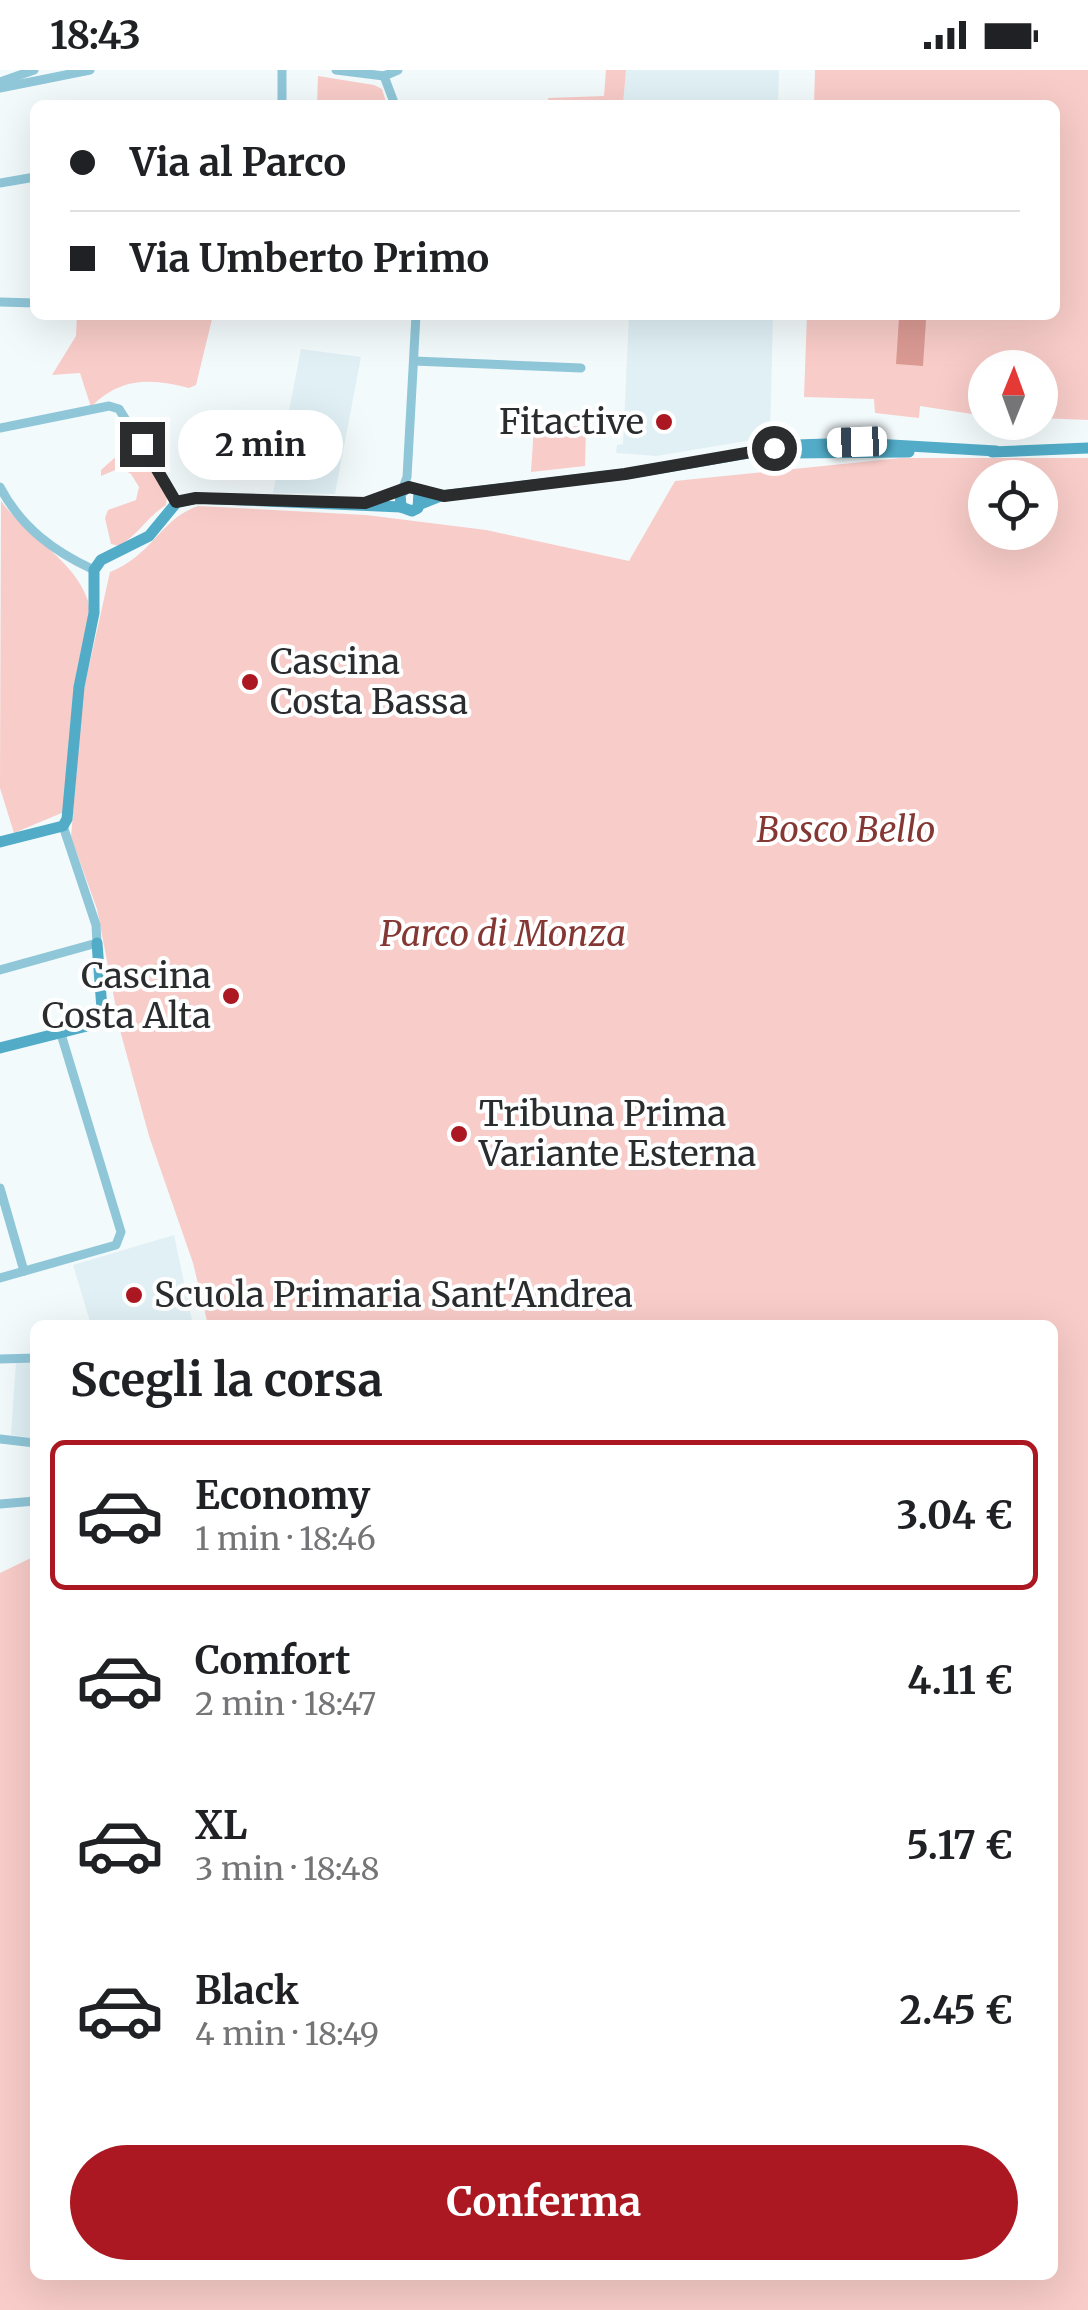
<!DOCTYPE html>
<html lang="it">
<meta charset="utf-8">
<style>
:root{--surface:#fff;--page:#f2f2f2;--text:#202124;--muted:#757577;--line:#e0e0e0;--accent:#ab1821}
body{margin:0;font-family:Merriweather,serif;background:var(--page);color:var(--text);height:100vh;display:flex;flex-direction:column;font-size:38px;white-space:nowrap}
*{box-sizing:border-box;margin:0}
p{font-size:32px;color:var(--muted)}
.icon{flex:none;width:55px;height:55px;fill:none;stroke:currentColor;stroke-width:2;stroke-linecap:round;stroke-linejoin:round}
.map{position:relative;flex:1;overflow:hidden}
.panel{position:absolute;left:30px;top:1250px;width:1028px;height:960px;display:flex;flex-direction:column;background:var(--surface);border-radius:15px;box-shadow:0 10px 40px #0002}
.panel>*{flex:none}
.banner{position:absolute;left:30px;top:30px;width:1030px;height:220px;border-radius:15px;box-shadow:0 10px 40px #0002;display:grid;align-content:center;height:220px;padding:0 40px;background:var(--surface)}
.needle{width:65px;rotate:1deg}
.buttons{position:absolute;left:968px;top:280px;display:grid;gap:20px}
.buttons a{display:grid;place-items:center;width:90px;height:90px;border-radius:50%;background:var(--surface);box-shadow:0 10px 40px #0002;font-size:50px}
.end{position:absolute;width:45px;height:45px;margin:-22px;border:12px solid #2a2c2d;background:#fff;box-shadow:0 0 0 5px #fff}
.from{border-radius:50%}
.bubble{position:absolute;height:70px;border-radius:35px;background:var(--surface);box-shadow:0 10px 40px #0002;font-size:32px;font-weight:700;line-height:70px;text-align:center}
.car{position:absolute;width:30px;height:60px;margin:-30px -15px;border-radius:12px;box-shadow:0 0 8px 2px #0007;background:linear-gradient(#fff 24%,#345 0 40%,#fff 0 76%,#345 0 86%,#fff 0)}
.banner b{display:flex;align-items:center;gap:35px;height:95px;font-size:38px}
.banner b+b{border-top:2px solid var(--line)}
.banner i{width:25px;height:25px;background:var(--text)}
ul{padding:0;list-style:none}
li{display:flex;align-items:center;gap:30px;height:150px;margin:0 20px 15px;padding:0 20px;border:5px solid transparent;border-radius:15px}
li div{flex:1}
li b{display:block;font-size:38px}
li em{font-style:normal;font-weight:700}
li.selected{border-color:var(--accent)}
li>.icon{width:90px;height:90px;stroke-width:1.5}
h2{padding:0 40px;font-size:45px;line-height:120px}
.cta{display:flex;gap:20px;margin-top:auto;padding:20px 40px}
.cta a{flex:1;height:115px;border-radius:60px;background:var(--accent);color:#fff;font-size:40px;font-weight:700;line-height:115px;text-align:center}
.status{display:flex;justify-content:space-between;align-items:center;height:70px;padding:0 50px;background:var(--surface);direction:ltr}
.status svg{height:28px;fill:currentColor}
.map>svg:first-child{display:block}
.built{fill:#e0f0f5}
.green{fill:#f8ccc8;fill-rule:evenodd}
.water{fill:#db9a94}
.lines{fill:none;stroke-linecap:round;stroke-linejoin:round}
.street{stroke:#8fc6d8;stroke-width:9}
.secondary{stroke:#52acc8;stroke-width:11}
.route{stroke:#2a2c2d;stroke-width:12}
.poi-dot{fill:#ab1821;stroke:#fff;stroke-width:4}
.labels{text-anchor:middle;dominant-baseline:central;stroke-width:8;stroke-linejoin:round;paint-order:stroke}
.poi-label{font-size:35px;fill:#2a2c2d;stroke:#fff;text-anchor:start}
.park-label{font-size:35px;font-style:italic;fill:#853733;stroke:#fff}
</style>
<div class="status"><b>18:43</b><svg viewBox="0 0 49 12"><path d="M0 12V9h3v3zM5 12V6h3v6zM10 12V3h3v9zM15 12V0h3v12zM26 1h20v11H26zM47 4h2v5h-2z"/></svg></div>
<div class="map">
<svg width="1088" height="2240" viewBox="0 0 1088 2240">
<rect width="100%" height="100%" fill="#f3fafc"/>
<g class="built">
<polygon points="626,0 779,0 778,35 623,35"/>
<polygon points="629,245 773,245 770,367 656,386 616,383 617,375 623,374"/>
<polygon points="301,279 361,287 335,424 273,423"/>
<polygon points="174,1165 193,1255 91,1255 73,1195"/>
<polygon points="16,1292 35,1292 35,1368 11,1365"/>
</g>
<g class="green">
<polygon points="606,0 626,0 623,35 549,35 548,28 604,26"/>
<polygon points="815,0 1088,0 1088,350 1040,348 1040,298 985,298 985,346 920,336 919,348 875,343 874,329 804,327 807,245 1055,245 1055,35 814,35"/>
<polygon points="318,6 374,15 382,19 387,35 317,35"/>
<path d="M77,245h136l-17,70 -7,3c-37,-10 -69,-11 -98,19l-11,-34 -28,2 24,-39z"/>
<path d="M119,347l48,78 -1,10c-19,12 -27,29 -47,41l-8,-2 -6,-26 3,-8 28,-10 3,-13 -8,-13 -11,-6 -19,8v-6l19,-17 -4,-24z"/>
<polygon points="534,356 586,356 585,396 531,402"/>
<path d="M901,388h187v1852h-1088v-737l35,-17v719h1017v-950h-844l-15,-62 -44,-127 -28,-102 -24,-125 -26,-72 12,-144 27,-121c43,-17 50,-53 88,-66l168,9 120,15 143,31 46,-80zM985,408h55v54h-55z"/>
<path d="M1,431c24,34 71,57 86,97 6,17 -2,37 -6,53 -12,53 -12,108 -17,161l-50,21 -14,-45z"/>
</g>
<polygon class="water" points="899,248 926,250 923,296 896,294"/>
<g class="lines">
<g class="street">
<polyline points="336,0 384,6 398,0"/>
<polyline points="384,6 395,35"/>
<polyline points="0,12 34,0"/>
<polyline points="0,18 90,0"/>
<polyline points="282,35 282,0"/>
<polyline points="0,113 35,107"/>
<polyline points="0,232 35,233"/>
<polyline points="414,291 581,298"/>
<polyline points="0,358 109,336 119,339 177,432"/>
<path d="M0,417c21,40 53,64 94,83"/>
<polyline points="402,420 407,407 416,245"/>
<polyline points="0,900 97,873 96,855 63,756"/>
<polyline points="0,1118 24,1201"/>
<polyline points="0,1208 116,1175 121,1162 61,964"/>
<polyline points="0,1289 35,1288"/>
<polyline points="0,1369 35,1373"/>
<polyline points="0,1434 35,1431"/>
</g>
<g class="secondary">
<polyline points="992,382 1088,378"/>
<polyline points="788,383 909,382"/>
<polyline points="419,422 418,438 412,441 401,437 400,423 409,417 441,426"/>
<polyline points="421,434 441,426 625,404 796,375 857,373 996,381"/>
<polyline points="0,772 63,756 67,749 79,617 94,543 94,500 101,490 149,466 177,432 197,428 401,437"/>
<polyline points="0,978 103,952 97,873"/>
</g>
</g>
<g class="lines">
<polyline class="route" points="142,374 176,432 196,428 365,433 409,417 444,426 625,404 774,378"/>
</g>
<g class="poi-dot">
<circle cx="664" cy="352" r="10"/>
<circle cx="250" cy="612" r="10"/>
<circle cx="231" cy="926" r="10"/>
<circle cx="459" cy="1064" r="10"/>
<circle cx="134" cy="1225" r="10"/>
</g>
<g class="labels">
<g class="poi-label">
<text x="644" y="352" text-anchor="end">Fitactive</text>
<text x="270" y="592">Cascina<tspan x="270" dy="40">Costa Bassa</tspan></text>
<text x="211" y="906" text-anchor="end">Cascina<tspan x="211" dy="40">Costa Alta</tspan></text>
<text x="479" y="1044">Tribuna Prima<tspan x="479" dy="40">Variante Esterna</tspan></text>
<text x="154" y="1225">Scuola Primaria Sant'Andrea</text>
</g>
<g class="park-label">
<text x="846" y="760">Bosco Bello</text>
<text x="503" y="864">Parco di Monza</text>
</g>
</g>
</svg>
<div class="buttons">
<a><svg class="needle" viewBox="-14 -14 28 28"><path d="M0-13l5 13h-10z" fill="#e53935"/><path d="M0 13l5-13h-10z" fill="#757577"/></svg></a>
<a><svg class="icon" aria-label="locate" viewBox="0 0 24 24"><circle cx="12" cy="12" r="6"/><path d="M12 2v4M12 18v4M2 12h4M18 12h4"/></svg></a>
</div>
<i class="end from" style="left:774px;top:378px"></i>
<i class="end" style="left:142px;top:374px"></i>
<div class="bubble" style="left:178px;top:340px;width:165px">2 min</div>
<i class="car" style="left:857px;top:372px;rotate:268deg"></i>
<div class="banner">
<b><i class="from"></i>Via al Parco</b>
<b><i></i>Via Umberto Primo</b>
</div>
<section class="panel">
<h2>Scegli la corsa</h2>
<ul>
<li class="selected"><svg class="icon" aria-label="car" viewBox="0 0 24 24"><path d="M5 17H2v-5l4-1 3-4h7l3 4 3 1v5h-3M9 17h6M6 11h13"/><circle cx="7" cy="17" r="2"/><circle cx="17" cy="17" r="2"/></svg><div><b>Economy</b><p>1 min · 18:46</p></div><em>3.04 €</em></li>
<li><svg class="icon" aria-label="car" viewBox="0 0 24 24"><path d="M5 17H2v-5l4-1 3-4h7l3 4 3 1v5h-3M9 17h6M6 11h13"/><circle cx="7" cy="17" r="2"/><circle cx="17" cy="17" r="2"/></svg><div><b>Comfort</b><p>2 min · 18:47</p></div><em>4.11 €</em></li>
<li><svg class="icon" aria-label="car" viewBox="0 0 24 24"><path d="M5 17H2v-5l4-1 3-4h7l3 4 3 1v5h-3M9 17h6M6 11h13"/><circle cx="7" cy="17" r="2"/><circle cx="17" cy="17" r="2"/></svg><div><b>XL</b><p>3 min · 18:48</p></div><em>5.17 €</em></li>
<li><svg class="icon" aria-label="car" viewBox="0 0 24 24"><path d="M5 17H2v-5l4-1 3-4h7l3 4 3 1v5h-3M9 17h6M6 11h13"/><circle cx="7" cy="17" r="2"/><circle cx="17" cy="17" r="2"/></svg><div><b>Black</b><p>4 min · 18:49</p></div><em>2.45 €</em></li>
</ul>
<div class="cta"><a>Conferma</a></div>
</section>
</div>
